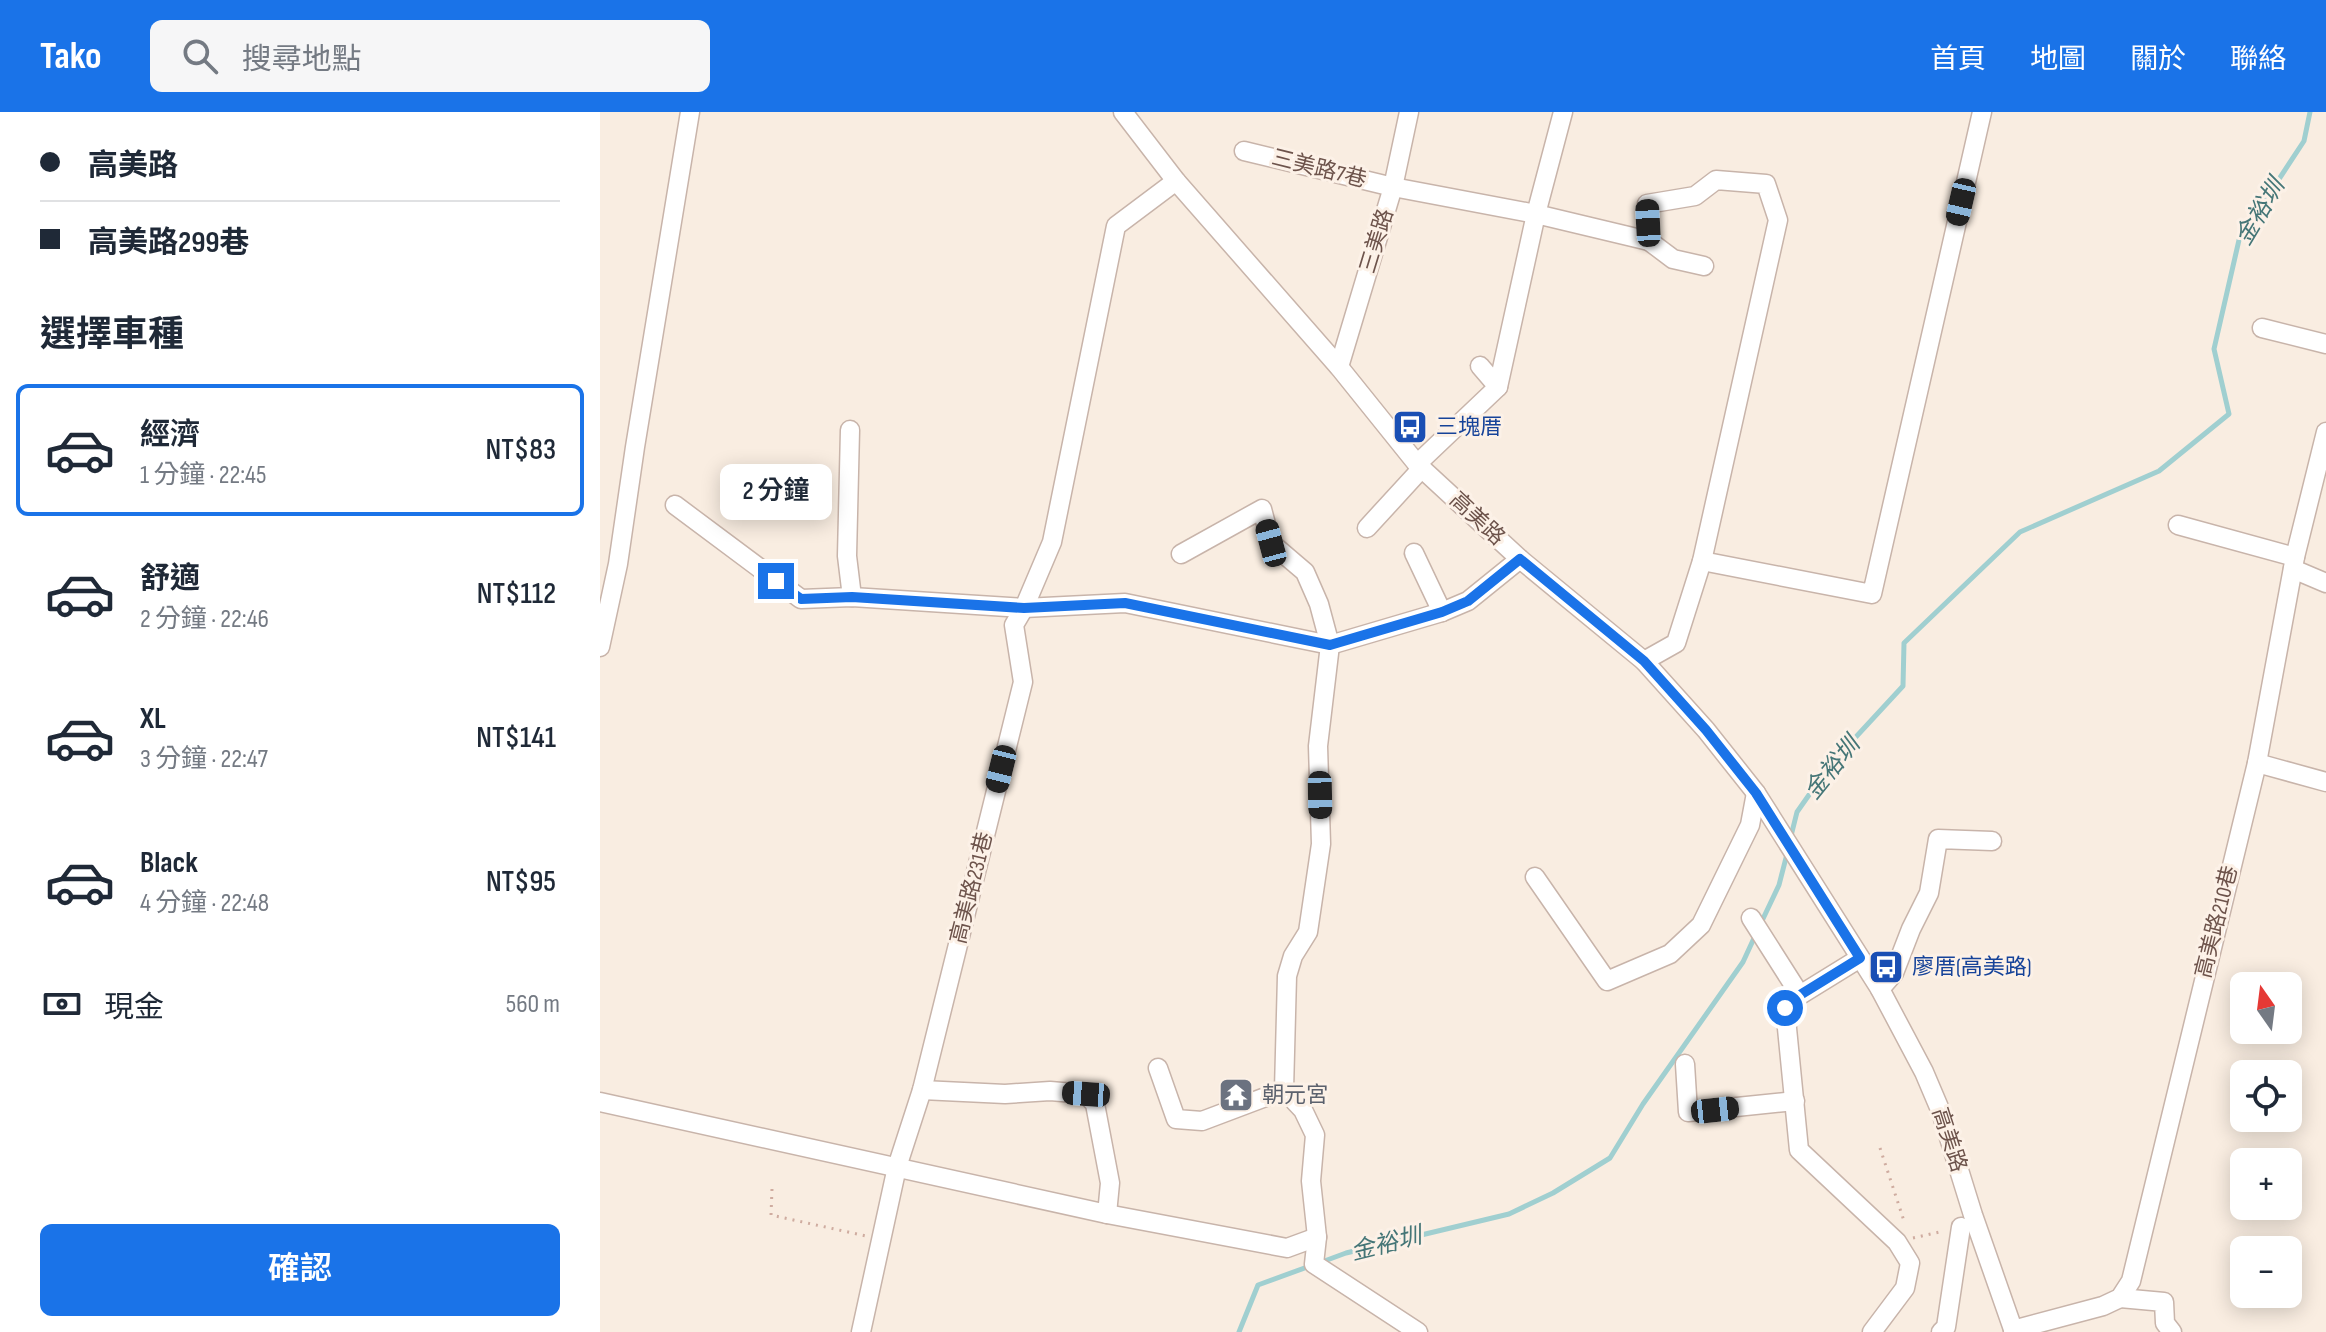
<!DOCTYPE html>
<html lang="zh-TW">
<meta charset="utf-8">
<style>
:root{--surface:#fff;--page:#f6f6f7;--text:#1f2937;--muted:#747a83;--line:#e0e1e3;--accent:#1a73e8}
body{margin:0;font-family:"Sofia Sans Condensed","Noto Sans TC",sans-serif;background:var(--page);color:var(--text);height:100vh;display:flex;flex-direction:column;font-size:30px;white-space:nowrap}
*{box-sizing:border-box;margin:0}
p{font-size:26px;color:var(--muted)}
.icon{flex:none;width:44px;height:44px;fill:none;stroke:currentColor;stroke-width:2;stroke-linecap:round;stroke-linejoin:round}
.map{position:relative;flex:1;overflow:hidden}
.drawer{display:flex;flex-direction:column;background:var(--surface);width:600px}
.drawer>*{flex:none}
.top-card{display:grid;align-content:center;height:176px;padding:0 40px;background:var(--surface)}
.needle{width:52px;rotate:346deg}
.buttons{position:absolute;left:1630px;top:860px;display:grid;gap:16px}
.buttons a{display:grid;place-items:center;width:72px;height:72px;border-radius:12px;background:var(--surface);box-shadow:0 4px 20px #0003;font-size:40px}
.end{position:absolute;width:36px;height:36px;margin:-18px;border:10px solid #1a73e8;background:#fff;box-shadow:0 0 0 4px #fff}
.from{border-radius:50%}
.bubble{position:absolute;height:56px;border-radius:12px;background:var(--surface);box-shadow:0 4px 20px #0003;font-size:26px;font-weight:600;line-height:56px;text-align:center}
.car{position:absolute;width:24px;height:48px;margin:-24px -12px;border-radius:10px;box-shadow:0 0 6px 2px #0007;background:linear-gradient(#222 24%,#8ab4d8 0 40%,#222 0 76%,#8ab4d8 0 86%,#222 0)}
.top-card b{display:flex;align-items:center;gap:28px;height:76px;font-size:30px}
.top-card b+b{border-top:2px solid var(--line)}
.top-card i{width:20px;height:20px;background:var(--text)}
ul{padding:0;list-style:none}
li{display:flex;align-items:center;gap:24px;height:132px;margin:0 16px 12px;padding:0 24px;border:4px solid transparent;border-radius:12px}
li div{flex:1}
li b{display:block;font-size:30px}
li em{font-style:normal;font-weight:600}
li.active{border-color:var(--accent)}
li>.icon{width:72px;height:72px;stroke-width:1.5}
h2{padding:0 40px;font-size:36px;line-height:96px}
.pay{display:flex;align-items:center;gap:20px;height:88px;padding:0 40px;font-size:30px}
.pay p{margin-inline-start:auto}
.primary-button{display:flex;gap:16px;margin-top:auto;padding:16px 40px}
.primary-button a{flex:1;height:92px;border-radius:12px;background:var(--accent);color:#fff;font-size:32px;font-weight:600;line-height:92px;text-align:center}
header{display:flex;align-items:center;gap:48px;box-sizing:border-box;height:112px;padding:0 40px;background:var(--accent);color:#fff}
header strong{font-size:38px}
nav{display:flex;gap:44px;margin-inline-start:auto;font-size:28px}
.search{width:560px;height:72px;background:var(--page);display:flex;align-items:center;gap:20px;box-sizing:border-box;padding:0 28px;border-radius:12px;color:var(--muted);font-size:30px}
main{display:flex;flex:1;min-height:0}
.map>svg:first-child{display:block}
.lines{fill:none;stroke-linecap:round;stroke-linejoin:round}
.stream{stroke:#a0cfd0;stroke-width:5}
.minor-casing{stroke:#c8b4aa;stroke-width:21}
.path{stroke:#cfaca0;stroke-width:3;stroke-dasharray:2 6;stroke-linecap:butt}
.minor{stroke:#fff;stroke-width:18}
.route{stroke:#1a73e8;stroke-width:10}
.labels{text-anchor:middle;dominant-baseline:central;stroke-width:6;stroke-linejoin:round;paint-order:stroke}
.street-label{font-size:22px;fill:#6d534b;stroke:#fcf1e7}
.transit-label{font-size:22px;fill:#164399;stroke:#fcf1e7;text-anchor:start}
.worship-label{font-size:22px;fill:#5b616d;stroke:#fcf1e7;text-anchor:start}
.water-label{font-size:24px;font-style:italic;fill:#457677;stroke:#fcf1e7}
</style>
<header>
<strong>Tako</strong>
<div class="search"><svg class="icon" aria-label="search" viewBox="0 0 24 24"><circle cx="10" cy="10" r="6"/><path d="M15 15l6 6"/></svg>搜尋地點</div>
<nav><a>首頁</a><a>地圖</a><a>關於</a><a>聯絡</a></nav>
</header>
<main>
<section class="drawer">
<div class="top-card">
<b><i class="from"></i>高美路</b>
<b><i></i>高美路299巷</b>
</div>
<h2>選擇車種</h2>
<ul>
<li class="active"><svg class="icon" aria-label="car" viewBox="0 0 24 24"><path d="M5 17H2v-5l4-1 3-4h7l3 4 3 1v5h-3M9 17h6M6 11h13"/><circle cx="7" cy="17" r="2"/><circle cx="17" cy="17" r="2"/></svg><div><b>經濟</b><p>1 分鐘 · 22:45</p></div><em>NT$83</em></li>
<li><svg class="icon" aria-label="car" viewBox="0 0 24 24"><path d="M5 17H2v-5l4-1 3-4h7l3 4 3 1v5h-3M9 17h6M6 11h13"/><circle cx="7" cy="17" r="2"/><circle cx="17" cy="17" r="2"/></svg><div><b>舒適</b><p>2 分鐘 · 22:46</p></div><em>NT$112</em></li>
<li><svg class="icon" aria-label="car" viewBox="0 0 24 24"><path d="M5 17H2v-5l4-1 3-4h7l3 4 3 1v5h-3M9 17h6M6 11h13"/><circle cx="7" cy="17" r="2"/><circle cx="17" cy="17" r="2"/></svg><div><b>XL</b><p>3 分鐘 · 22:47</p></div><em>NT$141</em></li>
<li><svg class="icon" aria-label="car" viewBox="0 0 24 24"><path d="M5 17H2v-5l4-1 3-4h7l3 4 3 1v5h-3M9 17h6M6 11h13"/><circle cx="7" cy="17" r="2"/><circle cx="17" cy="17" r="2"/></svg><div><b>Black</b><p>4 分鐘 · 22:48</p></div><em>NT$95</em></li>
</ul>
<div class="pay"><svg class="icon" aria-label="cash" viewBox="0 0 24 24"><path d="M3 7h18v10H3z"/><circle cx="12" cy="12" r="2"/></svg>現金<p>560 m</p></div>
<div class="primary-button"><a>確認</a></div>
</section>
<div class="map">
<svg width="1726" height="1220" viewBox="0 0 1726 1220">
<rect width="100%" height="100%" fill="#f9ede1"/>
<g class="lines">
<g class="stream">
<polyline points="1191,724 1197,700 1230,653 1303,574 1304,531 1420,420 1559,359 1629,302 1614,237 1639,128 1704,29 1710,0"/>
<polyline points="1161,811 1179,773 1187,742"/>
<polyline points="719,1151 746,1141 909,1102 953,1081 1010,1046 1043,992 1143,850 1155,824"/>
<polyline points="639,1220 658,1173 710,1154"/>
</g>
<g class="minor-casing">
<g id="minor">
<polyline points="523,0 576,69 739,255 817,352 920,447 1044,549 1106,618 1156,681 1280,877 1324,960 1341,1000 1373,1103 1414,1220"/>
<polyline points="644,39 793,75 936,102 1049,129 1047,92 1095,84 1116,68 1166,72 1178,108 1102,449 1076,531 1044,549"/>
<polyline points="1049,129 1073,147 1104,154"/>
<polyline points="1662,216 1726,232"/>
<polyline points="880,254 898,275"/>
<polyline points="739,255 793,75 809,0"/>
<polyline points="250,318 247,444 252,485"/>
<polyline points="817,352 898,275 936,102 963,0"/>
<polyline points="75,393 201,487 252,485 424,496 525,491 730,533 842,500 868,489 920,447"/>
<polyline points="1578,413 1695,445"/>
<polyline points="767,416 822,356"/>
<polyline points="814,441 842,500"/>
<polyline points="581,442 662,397 671,431 705,460 719,492 730,533 718,634 721,732 708,820 693,844 687,864 684,978 703,998 715,1023 711,1069 717,1125 714,1152 818,1220"/>
<polyline points="1102,449 1272,482 1382,0"/>
<polyline points="1693,457 1726,471"/>
<polyline points="0,535 18,452 35,335 90,0"/>
<polyline points="1657,651 1726,670"/>
<polyline points="935,765 1007,869 1070,842 1101,813 1150,713 1156,681"/>
<polyline points="1151,806 1200,883"/>
<polyline points="1260,846 1200,883 1185,896 1199,1038 1297,1130 1310,1151 1305,1176 1272,1220"/>
<polyline points="1280,877 1294,861 1311,817 1329,781 1338,727 1392,729"/>
<polyline points="1085,952 1088,1000 1195,989"/>
<polyline points="558,956 576,1007 602,1009 684,978"/>
<polyline points="322,978 405,982 450,979 486,982 495,992 510,1071 507,1102"/>
<polyline points="0,990 507,1102 687,1136 717,1125"/>
<polyline points="1520,1186 1564,1190 1565,1211 1572,1220"/>
<polyline points="1413,1218 1503,1194 1520,1186 1531,1169 1657,651 1695,445 1726,320"/>
<polyline points="261,1220 297,1055 322,978 423,570 414,513 424,496 452,430 516,114 576,69"/>
<polyline points="1341,1220 1346,1215 1361,1115"/>
</g>
</g>
<g class="path">
<polyline points="1280,1036 1305,1112"/>
<polyline points="172,1077 171,1103 266,1124"/>
<polyline points="1313,1126 1344,1119"/>
</g>
<use href="#minor" class="minor"/>
</g>
<g class="lines">
<polyline class="route" points="176,469 201,487 252,485 424,496 525,491 730,533 842,500 868,489 920,447 1044,549 1106,618 1156,681 1260,846 1200,883 1185,896"/>
</g>
<defs>
<g id="bus-square" transform="scale(1.8)"><rect x="-9" y="-9" width="18" height="18" rx="4" fill="#1a4fb4" stroke="#fcf1e7"/><path d="M-5-6H5V4H4V6H2V4H-2V6H-4V4H-5ZM-3.5-4V0h7V-4ZM-3.5 1.2v1.5H-2V1.2ZM2 1.2v1.5H3.5V1.2Z" fill="#fff"/></g>
<g id="temple-square" transform="scale(1.8)"><rect x="-9" y="-9" width="18" height="18" rx="4" fill="#6b7280" stroke="#fcf1e7"/><path d="M0-6L5-2H3V0L6.5 2.5H4V6H1.5V3h-3V6H-4V2.5H-6.5L-3 0V-2H-5Z" fill="#fff"/></g>
</defs>
<g fill-rule="evenodd">
<use href="#bus-square" x="810" y="315"/>
<use href="#bus-square" x="1286" y="855"/>
<use href="#temple-square" x="636" y="983"/>
</g>
<g class="labels">
<g class="street-label">
<text transform="translate(719 57) rotate(14)">三美路7巷</text>
<text transform="translate(777 129) rotate(-73)">三美路</text>
<text transform="translate(877 407) rotate(43)">高美路</text>
<text transform="translate(372 776) rotate(-76)">高美路231巷</text>
<text transform="translate(1617 810) rotate(-76)">高美路210巷</text>
<text transform="translate(1349 1028) rotate(72)">高美路</text>
</g>
<g class="transit-label">
<text x="836" y="315">三塊厝</text>
<text x="1312" y="855">廖厝(高美路)</text>
</g>
<g class="worship-label">
<text x="662" y="983">朝元宮</text>
</g>
<g class="water-label">
<text transform="translate(1660 100) rotate(-59)">金裕圳</text>
<text transform="translate(1232 656) rotate(-51)">金裕圳</text>
<text transform="translate(786 1132) rotate(-14)">金裕圳</text>
</g>
</g>
</svg>
<div class="buttons">
<a><svg class="needle" viewBox="-14 -14 28 28"><path d="M0-13l5 13h-10z" fill="#e53935"/><path d="M0 13l5-13h-10z" fill="#747a83"/></svg></a>
<a><svg class="icon" aria-label="locate" viewBox="0 0 24 24"><circle cx="12" cy="12" r="6"/><path d="M12 2v4M12 18v4M2 12h4M18 12h4"/></svg></a>
<a>+</a>
<a>−</a>
</div>
<i class="end from" style="left:1185px;top:896px"></i>
<i class="end" style="left:176px;top:469px"></i>
<div class="bubble" style="left:120px;top:352px;width:112px">2 分鐘</div>
<i class="car" style="left:1361px;top:90px;rotate:193deg"></i>
<i class="car" style="left:1048px;top:111px;rotate:357deg"></i>
<i class="car" style="left:671px;top:431px;rotate:345deg"></i>
<i class="car" style="left:401px;top:657px;rotate:194deg"></i>
<i class="car" style="left:720px;top:683px;rotate:179deg"></i>
<i class="car" style="left:486px;top:982px;rotate:274deg"></i>
<i class="car" style="left:1115px;top:998px;rotate:84deg"></i>
</div>
</main>
